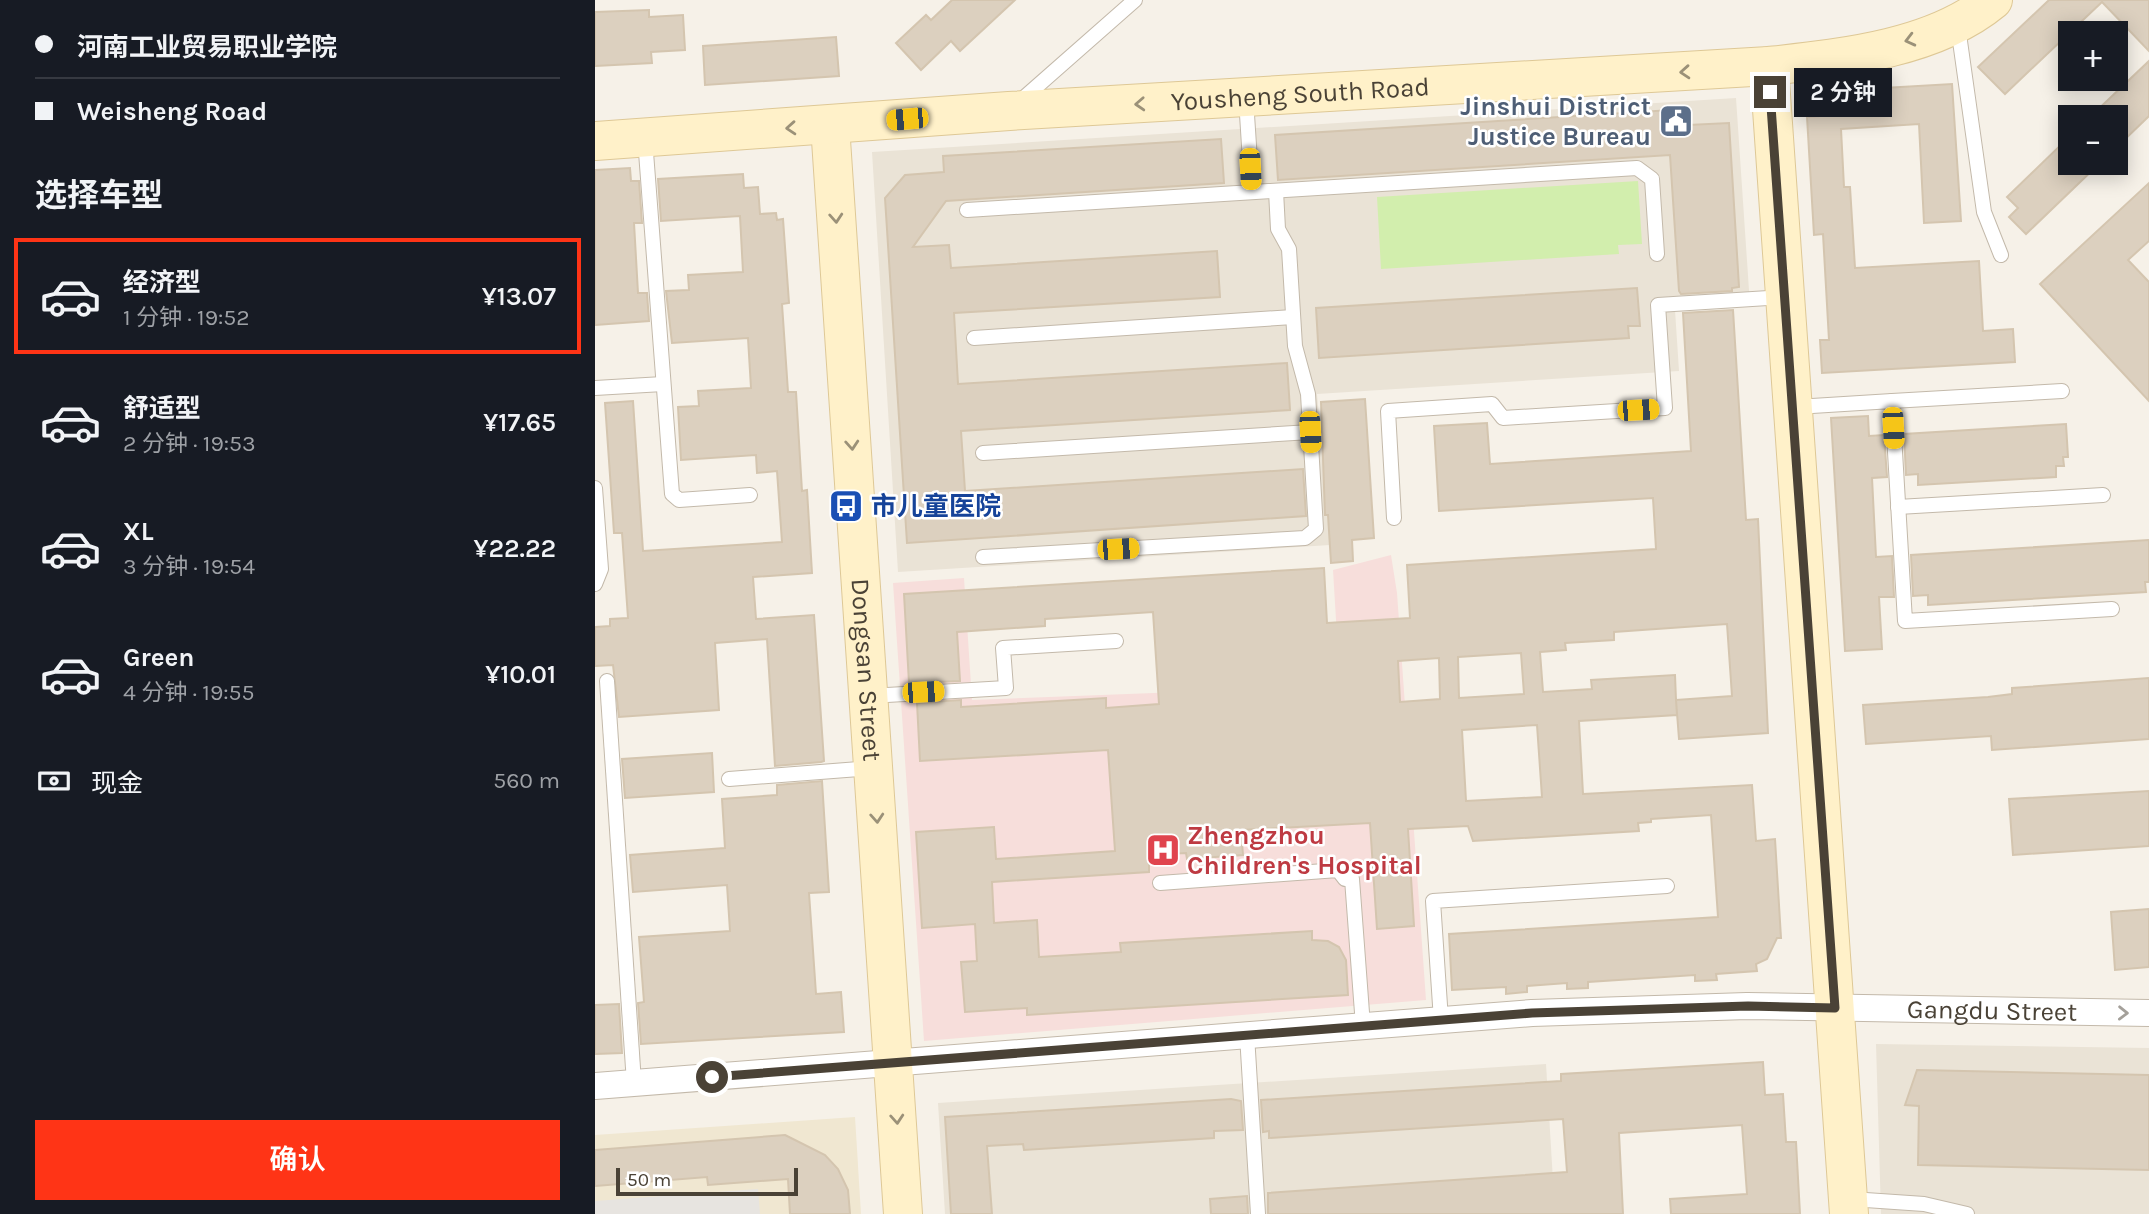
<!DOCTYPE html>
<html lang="zh">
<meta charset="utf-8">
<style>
:root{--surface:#171b24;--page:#242831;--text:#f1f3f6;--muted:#9ea1a6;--line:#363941;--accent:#ff3416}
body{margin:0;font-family:Karla,"Noto Sans SC",sans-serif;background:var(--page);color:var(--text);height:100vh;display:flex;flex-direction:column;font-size:26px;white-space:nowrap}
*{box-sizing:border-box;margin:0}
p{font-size:23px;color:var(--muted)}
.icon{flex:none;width:38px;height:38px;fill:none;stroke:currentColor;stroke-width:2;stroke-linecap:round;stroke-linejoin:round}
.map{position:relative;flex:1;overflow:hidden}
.panel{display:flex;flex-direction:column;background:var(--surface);width:595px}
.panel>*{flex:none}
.banner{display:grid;align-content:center;height:154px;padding:0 35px;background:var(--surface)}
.controls{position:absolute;left:1463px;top:21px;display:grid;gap:14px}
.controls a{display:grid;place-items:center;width:70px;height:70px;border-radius:0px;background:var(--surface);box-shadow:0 4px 18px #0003;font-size:35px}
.scale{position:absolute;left:21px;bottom:18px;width:182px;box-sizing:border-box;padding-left:7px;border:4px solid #4a4236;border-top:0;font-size:19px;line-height:24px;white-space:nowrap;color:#4a4236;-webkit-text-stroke:5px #fff;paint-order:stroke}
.end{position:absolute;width:32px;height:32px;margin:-16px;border:9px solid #4a4236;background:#fff;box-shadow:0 0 0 4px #fff}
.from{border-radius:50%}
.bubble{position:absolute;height:49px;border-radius:0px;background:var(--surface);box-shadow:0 4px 18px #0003;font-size:23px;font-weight:600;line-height:49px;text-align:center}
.car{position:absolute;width:21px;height:42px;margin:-21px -10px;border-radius:9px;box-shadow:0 0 5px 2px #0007;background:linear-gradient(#f5c518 24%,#345 0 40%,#f5c518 0 76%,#345 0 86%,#f5c518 0)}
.banner b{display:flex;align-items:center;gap:24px;height:66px;font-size:26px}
.banner b+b{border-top:2px solid var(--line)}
.banner i{width:18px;height:18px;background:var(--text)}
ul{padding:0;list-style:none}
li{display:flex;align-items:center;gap:21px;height:116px;margin:0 14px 10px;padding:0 21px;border:4px solid transparent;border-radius:0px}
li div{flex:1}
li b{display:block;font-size:26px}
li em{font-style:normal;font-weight:600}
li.on{border-color:var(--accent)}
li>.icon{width:63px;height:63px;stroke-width:1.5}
h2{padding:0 35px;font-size:32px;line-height:84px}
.pay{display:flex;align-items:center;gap:18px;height:77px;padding:0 35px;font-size:26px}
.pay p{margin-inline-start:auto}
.cta{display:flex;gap:14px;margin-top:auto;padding:14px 35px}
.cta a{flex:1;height:80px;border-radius:0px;background:var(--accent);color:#fff;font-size:28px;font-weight:600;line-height:80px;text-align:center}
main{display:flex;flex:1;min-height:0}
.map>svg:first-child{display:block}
.residential{fill:#eae3d6}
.education{fill:#f0e7d1}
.medical{fill:#f7dedb}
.green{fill:#d2eead}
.parking{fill:#e7e4e0}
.building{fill:#dcd0bf;stroke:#d4c5af;stroke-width:2;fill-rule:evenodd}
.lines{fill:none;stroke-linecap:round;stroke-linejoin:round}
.lane-casing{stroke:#c3b9aa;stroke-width:16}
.street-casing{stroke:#c3b9aa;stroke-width:28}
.secondary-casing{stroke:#dec896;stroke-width:40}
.lane{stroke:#fff;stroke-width:14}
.street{stroke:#fff;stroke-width:26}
.secondary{stroke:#fff1c9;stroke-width:38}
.oneway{stroke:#9b9178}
.oneway2{stroke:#a4a09a}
.route{stroke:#4a4236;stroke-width:9}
.labels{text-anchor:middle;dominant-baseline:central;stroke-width:5;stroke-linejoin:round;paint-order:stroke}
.street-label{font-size:26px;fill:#4a4236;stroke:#fff}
.service-label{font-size:26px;font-weight:bold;fill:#4e5e75;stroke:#fff;text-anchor:end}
.transit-label{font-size:26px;font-weight:bold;fill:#164399;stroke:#fff;text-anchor:start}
.health-label{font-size:26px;font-weight:bold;fill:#be3a42;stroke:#fff;text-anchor:start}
</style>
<main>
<section class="panel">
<div class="banner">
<b><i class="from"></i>河南工业贸易职业学院</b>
<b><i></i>Weisheng Road</b>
</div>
<h2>选择车型</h2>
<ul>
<li class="on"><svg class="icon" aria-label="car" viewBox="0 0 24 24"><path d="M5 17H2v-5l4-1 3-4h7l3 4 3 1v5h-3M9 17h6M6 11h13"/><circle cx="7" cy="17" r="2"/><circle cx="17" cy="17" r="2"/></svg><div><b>经济型</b><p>1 分钟 · 19:52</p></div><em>¥13.07</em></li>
<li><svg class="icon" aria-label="car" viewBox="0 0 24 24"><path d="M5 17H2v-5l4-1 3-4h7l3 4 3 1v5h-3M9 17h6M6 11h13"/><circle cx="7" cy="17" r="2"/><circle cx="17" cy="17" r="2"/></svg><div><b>舒适型</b><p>2 分钟 · 19:53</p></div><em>¥17.65</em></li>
<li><svg class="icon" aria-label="car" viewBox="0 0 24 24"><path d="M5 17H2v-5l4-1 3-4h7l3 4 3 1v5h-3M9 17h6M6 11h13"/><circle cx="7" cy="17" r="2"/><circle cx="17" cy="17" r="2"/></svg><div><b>XL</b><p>3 分钟 · 19:54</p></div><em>¥22.22</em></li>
<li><svg class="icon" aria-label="car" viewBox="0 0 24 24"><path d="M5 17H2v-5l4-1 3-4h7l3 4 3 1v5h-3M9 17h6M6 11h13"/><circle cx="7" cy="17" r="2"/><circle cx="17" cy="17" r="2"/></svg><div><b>Green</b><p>4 分钟 · 19:55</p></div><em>¥10.01</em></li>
</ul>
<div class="pay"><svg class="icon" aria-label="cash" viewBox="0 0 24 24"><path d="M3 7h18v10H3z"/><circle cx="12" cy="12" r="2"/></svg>现金<p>560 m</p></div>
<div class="cta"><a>确认</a></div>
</section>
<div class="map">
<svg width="1554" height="1214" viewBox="0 0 1554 1214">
<rect width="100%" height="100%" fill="#f6f1e8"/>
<g class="residential">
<polygon points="1141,98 1155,305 1080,310 1084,371 722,394 735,545 303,572 277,152"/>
<polygon points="1281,1044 1554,1048 1554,1214 1286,1214"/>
<polygon points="951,1064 960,1214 350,1214 343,1103"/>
</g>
<polygon class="education" points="260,1117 266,1214 0,1214 0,1135"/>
<polygon class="medical" points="796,555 802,593 831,1000 329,1041 298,583 369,578 377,700 745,686 738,570"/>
<polygon class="green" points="1043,181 1047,244 1023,245 1024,254 786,269 782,197"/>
<polygon class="parking" points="163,1189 165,1214 0,1214 0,1201"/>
<g class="building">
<polygon points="357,0 420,0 365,51 356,41 326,70 301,43 331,15 336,20"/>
<polygon points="1454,0 1554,0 1554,51 1507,2 1410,94 1383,67"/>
<polygon points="54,10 54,17 88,15 90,50 56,52 57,63 0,66 0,12"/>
<polygon points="241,37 244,76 110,85 108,46"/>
<polygon points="1554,61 1554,116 1521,148 1521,117 1495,117"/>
<polygon points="1357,84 1366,221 1329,223 1324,124 1246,129 1249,187 1255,187 1260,268 1384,261 1388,331 1418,329 1420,362 1227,373 1225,340 1234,340 1228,234 1219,235 1212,117 1239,115 1237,91"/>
<polygon points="1092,109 1093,125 1134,123 1144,287 1137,288 1137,291 1086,294 1084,291 1075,155 683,180 680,135"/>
<polygon points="1475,136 1475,163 1505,163 1431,234 1414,217 1423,208 1412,197"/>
<polygon points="626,139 629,183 351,201 318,247 354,245 356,268 622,251 625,297 359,313 363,384 692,363 695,410 366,431 370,491 708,469 711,516 312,543 290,198 310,175 349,172 348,156"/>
<polygon points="35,168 36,181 44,181 47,223 39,223 43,293 52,293 54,321 0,325 0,170"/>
<polygon points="148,174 149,188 163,187 165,214 181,213 182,220 188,219 194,303 187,304 193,392 201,392 207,491 212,490 217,573 158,577 161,619 219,615 229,761 226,762 180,766 172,639 120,643 124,710 24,717 18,665 0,666 0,627 15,626 15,619 33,618 27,533 19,533 10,403 38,401 48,551 187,542 182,471 162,473 161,455 86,460 83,407 104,406 103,391 156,388 153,338 77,343 71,291 94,290 93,275 148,272 145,216 66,221 63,179"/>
<polygon points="1554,183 1554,241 1533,260 1554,282 1554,401 1445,284"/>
<polygon points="1042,288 1045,326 1033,326 1034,338 724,358 721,308"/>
<path d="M1138,310l13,210 12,-1 10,214 -89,6 -3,-39 1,15 -98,6 4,73 169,-9 4,56 19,-2 6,99h-4l-10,21 -11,5 1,7 -41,3 1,6 -22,1v-6l-107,7v6l-21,1v-6l-40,3v6l-21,2v-7l-54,3 -3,-56 269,-17 -7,-102 -60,4v3l-13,1 1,8 -166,10 -5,-15 -60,3 6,97 -37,3 -7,-106 -129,7 2,25 -56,4 -1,-6 -37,2v17l-157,10 2,41 43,-3 2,37 82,-5 -1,-9 192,-12v9l16,1 11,6 7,13 2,35 -321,20v-7l-62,4 -4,-50 16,-1 -2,-37 -53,4 -6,-96 78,-5 2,32 119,-8 -7,-101 -188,11 -3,-58 44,-3v7l145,-9v10l53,-4 -6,-92 -108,7v7l-88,6 3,49 -51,2 -5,-89 420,-26 3,55 83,-5 -3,-53 249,-16 -3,-51 -214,13 -5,-85 53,-3 3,41 201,-13 -8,-138zM1132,624l5,72 -56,4 -1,-25 -84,5 1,9 -49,3 -3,-40 26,-2 -1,-7 49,-3v-8zM926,653l3,41 -65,4 -1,-41zM844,658l1,41 -40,3 -2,-41zM942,725l5,72 -76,4 -4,-71z"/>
<polygon points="770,399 779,538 757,540 758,561 736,563 733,515 730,515 726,402"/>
<polygon points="1273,416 1274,436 1289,435 1292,477 1277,478 1281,557 1297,556 1299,597 1284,597 1287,649 1250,651 1236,418"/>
<polygon points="1471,424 1473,457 1468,457 1469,466 1461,466 1461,477 1323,485 1323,474 1311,475 1309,434"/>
<polygon points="1554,540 1554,582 1550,582 1551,592 1333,605 1333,595 1318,596 1316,555"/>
<polygon points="1554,678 1554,739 1397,750 1396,736 1271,744 1268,705 1393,697 1417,694 1417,688"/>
<polygon points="117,753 119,792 30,798 27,759"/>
<polygon points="227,781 234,892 214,893 221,994 246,992 249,1032 46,1044 43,1003 49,1002 44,937 135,931 132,885 38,892 35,855 130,848 127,799 182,795 182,785"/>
<polygon points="1554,791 1554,846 1418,855 1414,799"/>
<polygon points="1554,909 1554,967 1520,970 1516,912"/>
<polygon points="24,1004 27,1053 0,1054 0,1005"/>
<polygon points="1168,1062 1170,1095 1188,1094 1191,1142 1201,1142 1205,1214 1076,1214 1075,1199 1152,1194 1147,1125 1024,1133 1028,1214 673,1214 673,1193 972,1172 968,1119 674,1138 674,1131 668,1132 666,1100 966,1081 966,1074"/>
<polygon points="1322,1070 1554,1075 1554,1170 1323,1165 1324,1106 1310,1105"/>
<polygon points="636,1099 646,1101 648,1130 619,1131 619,1138 429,1150 428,1144 392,1146 397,1214 356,1214 350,1117"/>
<polygon points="190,1135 230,1155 243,1169 253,1190 255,1214 195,1214 193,1179 113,1185 112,1177 0,1186 0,1150"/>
<polygon points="652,1196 653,1214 616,1214 615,1199"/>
</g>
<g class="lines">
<g class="lane-casing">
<g id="lane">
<polyline points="1363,27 1389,212 1406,255"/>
<polyline points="651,99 657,192"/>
<polyline points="423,103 540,0"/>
<polyline points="50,139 77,494 84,500 155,495"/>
<polyline points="372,210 1042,168 1057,179 1062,254"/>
<polyline points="379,338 698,317"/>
<polyline points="0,388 68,384"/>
<polyline points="1297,401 1467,391"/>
<polyline points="1201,407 1297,401 1310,621 1517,609"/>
<polyline points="388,453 715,432"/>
<polyline points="0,488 6,569 0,584"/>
<polyline points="1303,507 1508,495"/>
<polyline points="799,518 793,411 897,404 908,418 1070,408 1063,305 1189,297"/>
<polyline points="388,557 710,538 721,529 713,394 700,346 694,249 683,229 681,191"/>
<polyline points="12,681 39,1083"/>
<polyline points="275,696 411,688 408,648 521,641"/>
<polyline points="134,779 277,768"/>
<polyline points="565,883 743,870 750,879 757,879 768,1026"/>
<polyline points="846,1020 838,901 1072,886"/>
<polyline points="652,1035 663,1214"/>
<polyline points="1256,1199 1329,1204 1372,1214"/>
</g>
</g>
<g class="street-casing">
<g id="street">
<path id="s1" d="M0,1086l937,-73 215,-7 402,7"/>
</g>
</g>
<g class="secondary-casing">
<g id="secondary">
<polyline points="1174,66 1254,1214"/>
<path id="s2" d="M235,125l73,1089"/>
<path id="s3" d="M0,141l414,-30 760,-45c73,-8 165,-17 224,-66"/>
</g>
</g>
<use href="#lane" class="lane"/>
<use href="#street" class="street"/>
<use href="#secondary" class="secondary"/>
</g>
<defs><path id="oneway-chevron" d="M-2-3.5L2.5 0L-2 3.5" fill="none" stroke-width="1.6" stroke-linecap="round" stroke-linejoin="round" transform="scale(1.75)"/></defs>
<g class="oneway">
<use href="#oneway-chevron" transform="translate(1315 40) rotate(166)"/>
<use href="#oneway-chevron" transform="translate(1090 72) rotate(176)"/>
<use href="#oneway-chevron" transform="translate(545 104) rotate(177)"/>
<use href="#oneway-chevron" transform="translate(196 128) rotate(176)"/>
<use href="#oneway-chevron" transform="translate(241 218) rotate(86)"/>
<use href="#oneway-chevron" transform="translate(257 445) rotate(86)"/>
<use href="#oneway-chevron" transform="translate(282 818) rotate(86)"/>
<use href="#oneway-chevron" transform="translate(302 1119) rotate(86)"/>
</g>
<use class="oneway2" href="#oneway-chevron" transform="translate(1528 1013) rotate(1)"/>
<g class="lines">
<polyline class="route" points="117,1077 937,1013 1153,1006 1240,1008 1175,92"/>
</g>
<defs>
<g id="civic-square" transform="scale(1.75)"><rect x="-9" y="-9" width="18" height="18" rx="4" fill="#5c6f8a" stroke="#fff"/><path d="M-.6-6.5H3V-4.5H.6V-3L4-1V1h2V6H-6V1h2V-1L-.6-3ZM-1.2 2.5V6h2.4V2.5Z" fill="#fff"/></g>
<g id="bus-square" transform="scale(1.75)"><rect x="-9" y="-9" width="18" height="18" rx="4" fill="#1a4fb4" stroke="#fff"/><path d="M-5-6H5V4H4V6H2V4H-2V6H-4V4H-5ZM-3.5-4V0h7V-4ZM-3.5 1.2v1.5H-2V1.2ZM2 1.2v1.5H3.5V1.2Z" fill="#fff"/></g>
<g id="hospital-square" transform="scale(1.75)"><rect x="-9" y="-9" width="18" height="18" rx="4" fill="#e0444e" stroke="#fff"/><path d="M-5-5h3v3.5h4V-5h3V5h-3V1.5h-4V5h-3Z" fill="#fff"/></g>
</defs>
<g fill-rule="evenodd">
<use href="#civic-square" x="1081" y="121"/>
<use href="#bus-square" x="251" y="506"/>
<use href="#hospital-square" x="568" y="850"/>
</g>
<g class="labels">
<g class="street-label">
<text stroke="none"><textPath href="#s3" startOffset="707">Yousheng South Road</textPath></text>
<text stroke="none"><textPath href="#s2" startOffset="546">Dongsan Street</textPath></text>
<text stroke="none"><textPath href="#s1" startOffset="1400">Gangdu Street</textPath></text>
</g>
<g class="service-label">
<text x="1056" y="106">Jinshui District<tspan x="1056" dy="30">Justice Bureau</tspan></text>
</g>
<g class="transit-label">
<text x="276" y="506">市儿童医院</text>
</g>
<g class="health-label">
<text x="592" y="835">Zhengzhou<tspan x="592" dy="30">Children's Hospital</tspan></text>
</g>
</g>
</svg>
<div class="controls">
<a>+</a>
<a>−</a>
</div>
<div class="scale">50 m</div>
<i class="end from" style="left:117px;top:1077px"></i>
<i class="end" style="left:1175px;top:92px"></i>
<div class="bubble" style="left:1199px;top:68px;width:98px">2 分钟</div>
<i class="car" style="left:312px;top:119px;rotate:265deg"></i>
<i class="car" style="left:655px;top:169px;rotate:177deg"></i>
<i class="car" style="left:1043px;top:410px;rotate:87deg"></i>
<i class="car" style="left:1298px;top:428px;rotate:177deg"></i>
<i class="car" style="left:715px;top:432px;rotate:177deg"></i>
<i class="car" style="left:523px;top:549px;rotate:87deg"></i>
<i class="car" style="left:328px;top:692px;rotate:87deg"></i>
</div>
</main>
